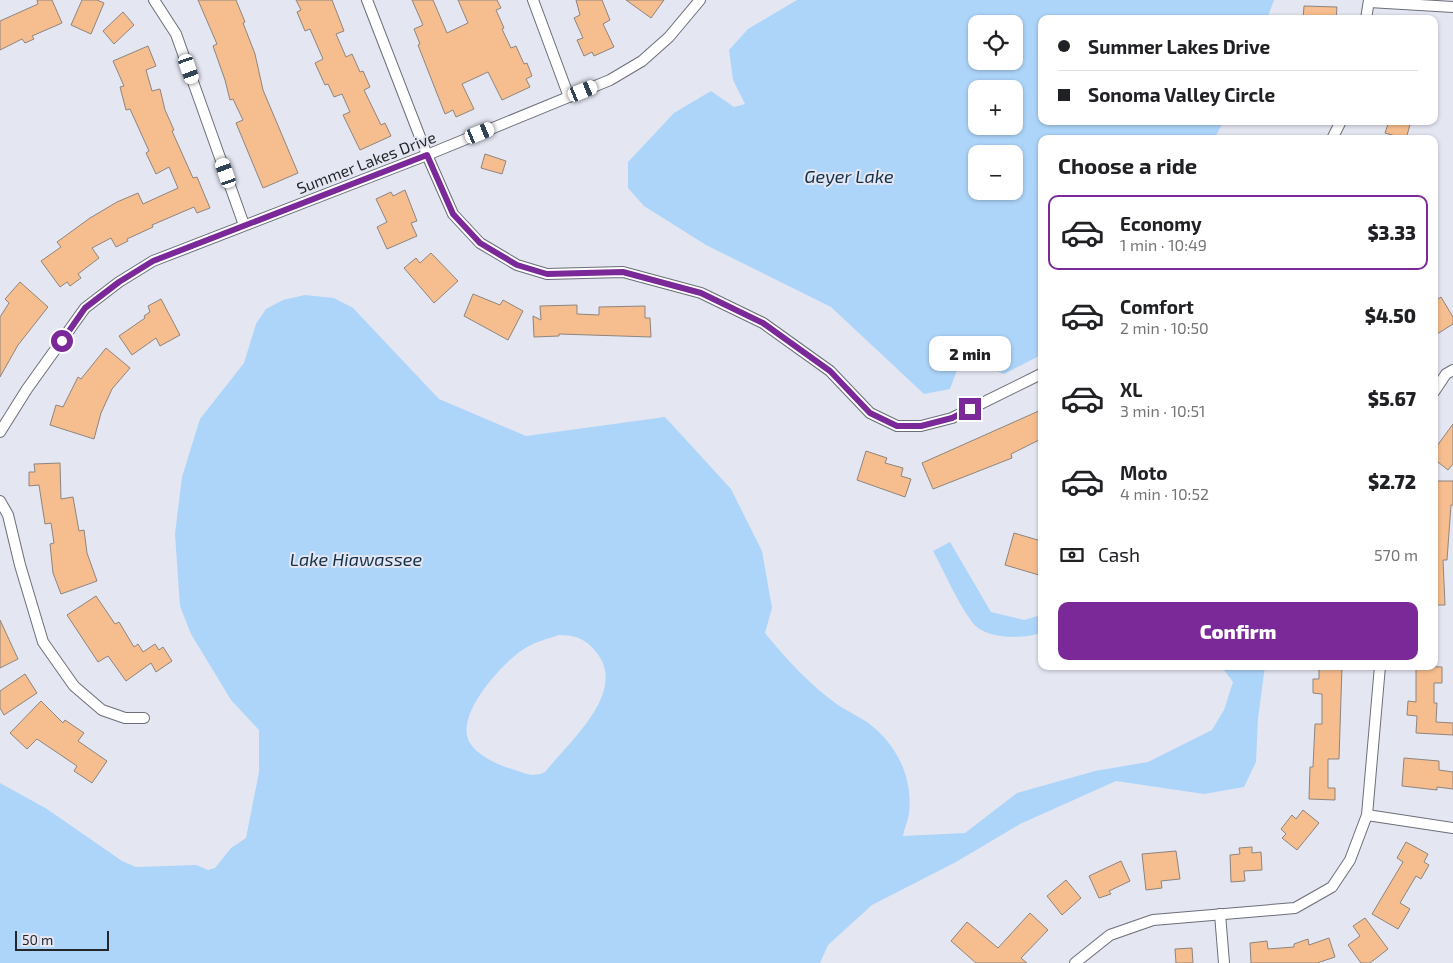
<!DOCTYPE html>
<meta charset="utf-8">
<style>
:root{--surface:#fff;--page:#f6f6f6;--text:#202124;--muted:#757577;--line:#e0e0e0;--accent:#7b2999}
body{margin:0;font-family:"Exo 2",sans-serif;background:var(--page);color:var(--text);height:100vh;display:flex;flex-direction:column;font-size:19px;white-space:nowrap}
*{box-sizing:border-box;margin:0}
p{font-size:16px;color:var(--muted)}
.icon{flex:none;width:28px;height:28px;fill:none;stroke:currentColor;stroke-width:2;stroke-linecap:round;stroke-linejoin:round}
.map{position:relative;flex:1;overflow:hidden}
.sheet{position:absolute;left:1038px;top:135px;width:400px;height:535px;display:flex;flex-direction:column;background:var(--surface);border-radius:10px;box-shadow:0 1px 4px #0004}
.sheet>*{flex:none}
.banner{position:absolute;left:1038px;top:15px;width:400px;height:110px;border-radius:10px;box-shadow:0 1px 4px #0004;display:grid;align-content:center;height:110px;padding:0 20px;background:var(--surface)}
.fabs{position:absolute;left:968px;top:15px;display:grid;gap:10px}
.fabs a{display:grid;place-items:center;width:55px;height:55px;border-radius:10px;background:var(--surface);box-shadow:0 1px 4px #0004;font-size:25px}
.scale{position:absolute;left:15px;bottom:12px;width:94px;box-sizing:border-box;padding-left:5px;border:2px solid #25262a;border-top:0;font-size:14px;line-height:18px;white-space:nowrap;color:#25262a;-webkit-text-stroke:4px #e4e6f2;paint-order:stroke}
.end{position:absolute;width:22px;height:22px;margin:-11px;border:6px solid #7b2999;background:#fff;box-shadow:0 0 0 2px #fff}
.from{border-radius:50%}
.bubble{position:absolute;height:35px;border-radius:10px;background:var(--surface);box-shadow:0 1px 4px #0004;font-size:16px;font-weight:800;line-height:35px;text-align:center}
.car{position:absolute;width:15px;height:30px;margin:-15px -8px;border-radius:6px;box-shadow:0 0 4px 1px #0007;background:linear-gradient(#fff 24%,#345 0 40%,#fff 0 76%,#345 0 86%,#fff 0)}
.banner b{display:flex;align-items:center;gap:18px;height:48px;font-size:19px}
.banner b+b{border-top:1px solid var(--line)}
.banner i{width:12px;height:12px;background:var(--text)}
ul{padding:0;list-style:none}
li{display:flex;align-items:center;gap:15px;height:75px;margin:0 10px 8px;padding:0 10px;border:2px solid transparent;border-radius:10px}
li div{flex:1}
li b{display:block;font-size:19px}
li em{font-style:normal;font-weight:800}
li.current{border-color:var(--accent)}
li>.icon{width:45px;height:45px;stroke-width:1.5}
h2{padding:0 20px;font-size:22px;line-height:60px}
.pay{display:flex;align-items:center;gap:12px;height:55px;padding:0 20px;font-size:19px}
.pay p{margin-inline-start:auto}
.primary-button{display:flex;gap:10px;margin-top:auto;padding:10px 20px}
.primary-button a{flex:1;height:58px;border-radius:10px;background:var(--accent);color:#fff;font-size:20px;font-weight:800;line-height:58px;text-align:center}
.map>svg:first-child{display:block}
.water{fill:#add5fa;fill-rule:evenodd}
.building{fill:#f6bd8f;stroke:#8e857e}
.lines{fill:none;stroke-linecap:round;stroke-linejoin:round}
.minor-casing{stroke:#6c6e78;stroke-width:12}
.minor{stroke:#fff;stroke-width:10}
.route{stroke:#7b2999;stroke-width:6}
.labels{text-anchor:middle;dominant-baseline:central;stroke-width:4;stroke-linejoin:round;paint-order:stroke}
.street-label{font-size:16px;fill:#25262a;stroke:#e4e6f2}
.water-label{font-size:18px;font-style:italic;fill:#133048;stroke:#e4e6f2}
</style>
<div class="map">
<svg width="1453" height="963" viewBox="0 0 1453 963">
<rect width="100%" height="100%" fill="#e4e6f2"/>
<g class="water">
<path d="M797,0h477l-7,19h-226v102h183l-10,18h-173v216l-37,19 -43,-18 -7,-15 3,29 -7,19 -26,5 -93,-87 -125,-62 -62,-39 -16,-18v-26l46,-49 37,-22 23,16 11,-3 -12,-24 -4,-30 19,-21zM976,24h38v37h-38zM976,89h38v37h-38zM976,154h38v37h-38z"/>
<path d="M305,295l29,3 19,10 86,91 87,37 139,-19 66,72 31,62 10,57 -7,25c22,27 44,51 73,72 9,6 20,11 29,17 30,22 46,55 42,92 -1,7 -5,15 -6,22l62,-3 52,-40 78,-22 53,-9 64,-32 12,-20 9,-28 -12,-16h44l-7,52 -2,44 -12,25 -40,7 -88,-13 -96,43 -64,38 -84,43 -44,40 -8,18h-820v-180l47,26 75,52 14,6 60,-2 12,5 7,-2 16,-20 15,-10 13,-66v-42l-28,-30 -40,-66 -11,-28 -5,-72 7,-57 18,-58 44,-56 12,-39 10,-15 17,-9zM559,635c17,0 27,4 37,17 33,39 -27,90 -51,120 -12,6 -21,1 -33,-3 -14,-4 -34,-13 -42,-26 -17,-27 33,-81 54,-94 10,-7 23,-10 35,-14z"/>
<path d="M950,542l41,70 33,8 17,-5v18c-19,6 -56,7 -69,-11 -15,-20 -27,-49 -39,-71z"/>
</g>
<g class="building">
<polygon points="37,0 52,0 62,23 32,36 34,39 25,43 22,39 0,50 0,21 38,4"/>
<polygon points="82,0 97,0 104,3 91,34 71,25"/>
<polygon points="198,0 236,0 245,22 243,23 255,54 263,90 298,173 263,188 236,123 243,120 233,99 230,100 225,80 213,46 217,44"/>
<polygon points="296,0 332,0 344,31 336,34 346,57 352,54 360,72 363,71 370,87 364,90 381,125 385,123 391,136 360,150 343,115 350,112 342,94 334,97 328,84 325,85 315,63 323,59 310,29 305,31 297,12 301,10"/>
<polygon points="412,0 433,0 447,33 468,23 458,0 497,0 501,8 496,10 504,28 502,29 511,48 516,46 524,64 527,63 532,76 526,79 530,87 502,100 488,72 462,84 474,109 456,117 453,110 445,114 418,45 420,44 414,29 423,25"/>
<polygon points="576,0 602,0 610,20 603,24 614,47 594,56 592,52 584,56 577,40 583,38 574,18 580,15"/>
<polygon points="626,0 664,0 651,18"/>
<polygon points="1304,6 1337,7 1336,19 1303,19"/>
<polygon points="123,12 134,25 114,44 103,31"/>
<polygon points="148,46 156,66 146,70 152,91 160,89 165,110 174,130 172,131 193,178 197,177 210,208 197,213 194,207 152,225 153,227 127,239 128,241 116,247 111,238 92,248 99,258 78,274 81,278 70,286 67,282 60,287 41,261 61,247 57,242 90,218 117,202 138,193 143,204 178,188 169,167 156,174 146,153 149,151 130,109 126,110 120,87 124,86 113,61"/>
<polygon points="1389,121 1411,121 1406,139 1385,133"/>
<polygon points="485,154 506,161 502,174 481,168"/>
<polygon points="405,190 417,221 411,223 417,236 387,249 377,227 387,222 376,199 391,192 393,196"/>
<polygon points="431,253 458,281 434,303 404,268 416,258 420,263"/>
<polygon points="20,282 48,307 18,345 0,377 0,317 9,303 5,299"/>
<polygon points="473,294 500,305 503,300 523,311 508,340 464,316"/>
<polygon points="1441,297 1453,317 1453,324 1434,336 1434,302"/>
<polygon points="161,299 180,335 160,346 156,338 132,355 119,336 145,318 144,316 150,312 148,306"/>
<polygon points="577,305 577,314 599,315 599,307 645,306 645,318 650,318 651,337 559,334 559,336 534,337 533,316 541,320 540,306"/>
<polygon points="106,348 130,368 112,389 101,413 94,439 50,425 56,405 63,407 78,377 81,379"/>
<polygon points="1041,410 1041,439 1011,454 1012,458 933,489 922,463"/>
<polygon points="1453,424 1453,464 1448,470 1434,459 1434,450"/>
<polygon points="866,451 887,458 885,463 903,468 901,476 911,479 905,497 857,480"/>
<polygon points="60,463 61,499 73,497 79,531 84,530 87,553 97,581 61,594 53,573 50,544 54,543 51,523 45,524 39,485 29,486 29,472 35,472 34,464"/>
<polygon points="1434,481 1453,481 1453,505 1451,505 1447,560 1443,560 1445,605 1434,605"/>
<polygon points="1014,533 1041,541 1041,568 1039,575 1005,565"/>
<polygon points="96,596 115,624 119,622 134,647 138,644 143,652 155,644 159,650 163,647 172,661 156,672 151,663 126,681 108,656 98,662 67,615"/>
<polygon points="0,620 18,659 0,668"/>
<polygon points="1319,666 1342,666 1339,759 1328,759 1328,788 1335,788 1335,800 1309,799 1310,767 1313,767 1315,724 1322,724 1322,694 1313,693 1313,679 1319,679"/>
<polygon points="1416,666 1442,667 1442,683 1434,683 1434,703 1437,703 1436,722 1453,723 1453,735 1416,733 1417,716 1407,715 1408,701 1416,702"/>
<polygon points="25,674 37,693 4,715 0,708 0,691"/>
<polygon points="41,701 63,723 65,720 84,733 78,741 107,761 92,783 74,771 77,766 37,739 27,749 10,733"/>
<polygon points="1404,758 1439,761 1439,770 1453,772 1453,789 1437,787 1437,790 1402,786"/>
<polygon points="1303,810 1319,823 1297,850 1282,838 1286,834 1281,829 1292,815 1296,819"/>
<polygon points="1406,842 1428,854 1424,862 1429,865 1421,879 1416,876 1400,903 1410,909 1398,929 1372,914 1403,862 1397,858"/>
<polygon points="1252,847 1252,853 1261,852 1262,870 1244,871 1245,881 1231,882 1230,855 1240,854 1239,848"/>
<polygon points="1176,851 1180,879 1161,881 1162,888 1146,890 1142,854"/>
<polygon points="1121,861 1130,881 1109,891 1111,894 1099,898 1089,876"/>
<polygon points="1066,880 1081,898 1062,915 1047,896"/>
<polygon points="1030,913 1048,930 1021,958 1027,963 976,963 951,941 967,922 998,948"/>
<polygon points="1365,918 1388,949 1370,963 1361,963 1348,945 1360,936 1353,926"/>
<polygon points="1329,938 1335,957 1317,963 1251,963 1250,943 1267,941 1268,949 1294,947 1294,944 1308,939 1309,945"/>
<polygon points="1192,948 1193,963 1176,963 1175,949"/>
</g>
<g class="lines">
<g class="minor-casing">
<g id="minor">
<polyline points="154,0 176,34 244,225"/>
<polyline points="367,0 427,155 453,214 480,243 517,265 547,274 623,272 701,293 763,323 830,371 870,413 897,426 921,426 952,418 1041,374"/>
<polyline points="533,0 569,97"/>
<polyline points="1369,2 1453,7"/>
<polyline points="1366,19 1369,0"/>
<polyline points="1332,139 1341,121"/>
<polyline points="1434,392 1446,374 1453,370"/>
<polyline points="0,432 27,389 85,308 119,282 153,261 427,155 610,80 642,61 669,37 700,0"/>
<polyline points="0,501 8,515 20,565 43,642 74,686 102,710 125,718 144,718"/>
<polyline points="1367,815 1453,828"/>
<polyline points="1220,914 1224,963"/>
<polyline points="1075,963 1110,935 1153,920 1295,908 1332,887 1350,860 1367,815 1380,666"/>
</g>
</g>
<use href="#minor" class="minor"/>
</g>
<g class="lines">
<polyline class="route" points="62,341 85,308 119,282 153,261 427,155 453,214 480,243 517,265 547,274 623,272 701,293 763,323 830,371 870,413 897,426 921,426 952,418 970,409"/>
</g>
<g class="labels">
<g class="street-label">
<text transform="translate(366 162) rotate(-21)">Summer Lakes Drive</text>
</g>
<g class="water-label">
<text x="849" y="176">Geyer Lake</text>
<text x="356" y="559">Lake Hiawassee</text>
</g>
</g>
</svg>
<div class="fabs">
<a><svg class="icon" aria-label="locate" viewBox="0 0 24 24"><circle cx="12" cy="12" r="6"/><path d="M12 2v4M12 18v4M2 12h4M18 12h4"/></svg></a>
<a>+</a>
<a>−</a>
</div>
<div class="scale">50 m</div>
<i class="end from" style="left:62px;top:341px"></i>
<i class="end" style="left:970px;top:409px"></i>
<div class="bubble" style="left:929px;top:336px;width:82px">2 min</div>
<i class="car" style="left:189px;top:69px;rotate:161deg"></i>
<i class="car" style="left:583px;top:91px;rotate:68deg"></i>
<i class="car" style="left:480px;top:133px;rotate:68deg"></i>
<i class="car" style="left:226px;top:173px;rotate:341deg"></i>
<div class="banner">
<b><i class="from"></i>Summer Lakes Drive</b>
<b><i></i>Sonoma Valley Circle</b>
</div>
<section class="sheet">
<h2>Choose a ride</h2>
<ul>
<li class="current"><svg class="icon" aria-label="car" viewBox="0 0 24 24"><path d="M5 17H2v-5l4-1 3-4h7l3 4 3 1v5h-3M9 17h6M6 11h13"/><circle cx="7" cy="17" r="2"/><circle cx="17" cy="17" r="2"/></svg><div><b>Economy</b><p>1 min · 10:49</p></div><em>$3.33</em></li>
<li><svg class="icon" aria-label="car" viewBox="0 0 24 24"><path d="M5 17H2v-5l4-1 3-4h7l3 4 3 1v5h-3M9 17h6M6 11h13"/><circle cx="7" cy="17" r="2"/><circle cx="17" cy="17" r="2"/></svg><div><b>Comfort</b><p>2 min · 10:50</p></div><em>$4.50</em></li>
<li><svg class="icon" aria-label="car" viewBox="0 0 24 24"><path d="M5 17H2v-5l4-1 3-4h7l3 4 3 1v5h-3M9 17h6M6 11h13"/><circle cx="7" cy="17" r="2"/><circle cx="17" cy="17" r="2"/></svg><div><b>XL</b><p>3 min · 10:51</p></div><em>$5.67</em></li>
<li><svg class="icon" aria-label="car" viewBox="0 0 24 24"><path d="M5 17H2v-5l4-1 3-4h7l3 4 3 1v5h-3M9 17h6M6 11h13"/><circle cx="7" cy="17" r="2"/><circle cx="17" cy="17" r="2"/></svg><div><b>Moto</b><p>4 min · 10:52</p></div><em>$2.72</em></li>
</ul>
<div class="pay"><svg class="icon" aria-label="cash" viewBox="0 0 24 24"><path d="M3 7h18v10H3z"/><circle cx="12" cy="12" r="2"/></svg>Cash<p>570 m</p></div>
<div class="primary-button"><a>Confirm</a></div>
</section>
</div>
